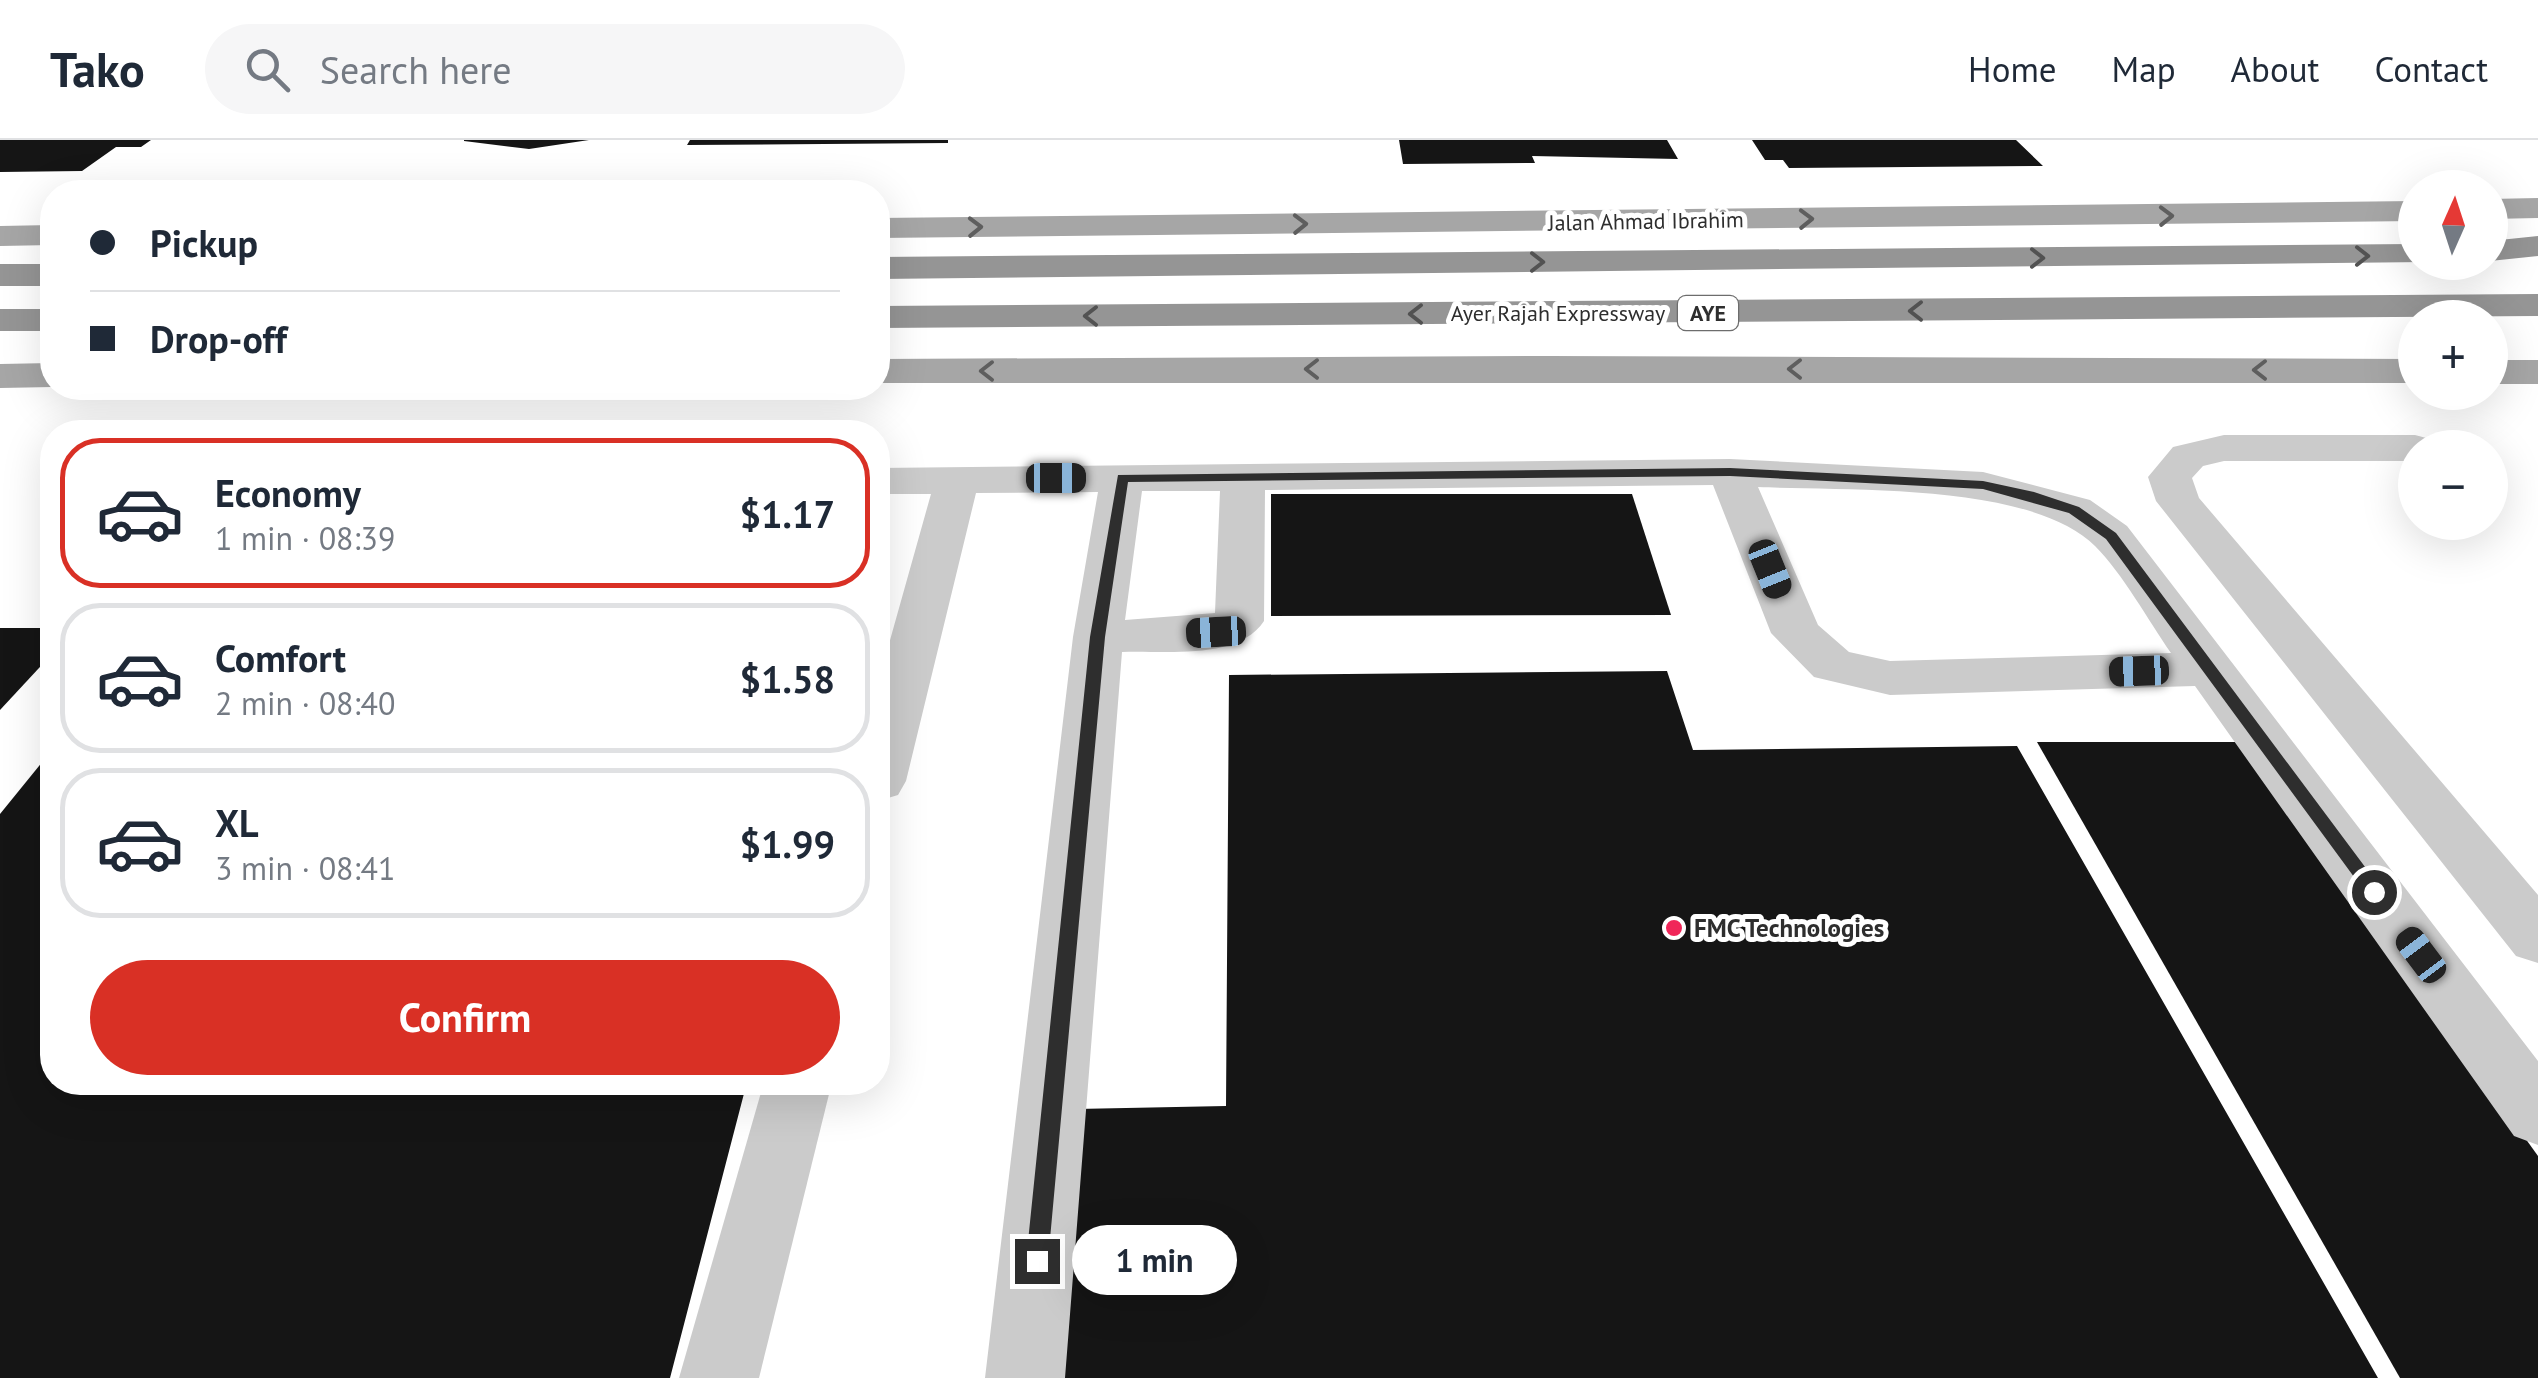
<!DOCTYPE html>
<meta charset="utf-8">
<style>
:root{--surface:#fff;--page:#f6f6f7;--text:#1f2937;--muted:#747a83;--line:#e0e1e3;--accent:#d93025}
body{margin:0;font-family:"PT Sans",sans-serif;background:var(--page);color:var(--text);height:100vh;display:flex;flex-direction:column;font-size:38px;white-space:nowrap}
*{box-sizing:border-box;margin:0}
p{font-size:32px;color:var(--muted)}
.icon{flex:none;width:55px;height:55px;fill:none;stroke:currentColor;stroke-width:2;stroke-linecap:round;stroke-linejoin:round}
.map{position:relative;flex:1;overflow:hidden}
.drawer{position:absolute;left:40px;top:280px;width:850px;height:675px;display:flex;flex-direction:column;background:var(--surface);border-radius:40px;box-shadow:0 10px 40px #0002}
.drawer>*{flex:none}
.top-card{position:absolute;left:40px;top:40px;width:850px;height:220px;border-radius:40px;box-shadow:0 10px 40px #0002;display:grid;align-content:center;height:220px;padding:0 50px;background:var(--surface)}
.needle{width:65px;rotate:3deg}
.buttons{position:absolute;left:2398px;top:30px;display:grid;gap:20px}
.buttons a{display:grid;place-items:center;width:110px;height:110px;border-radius:50%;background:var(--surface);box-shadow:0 10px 40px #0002;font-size:50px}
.end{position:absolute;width:45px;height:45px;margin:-22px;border:12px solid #2e2e2e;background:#fff;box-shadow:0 0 0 5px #fff}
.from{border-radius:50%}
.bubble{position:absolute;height:70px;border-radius:35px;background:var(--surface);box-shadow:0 10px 40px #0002;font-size:32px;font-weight:700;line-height:70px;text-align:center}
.car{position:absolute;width:30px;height:60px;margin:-30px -15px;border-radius:12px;box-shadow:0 0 8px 2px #0007;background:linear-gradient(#222 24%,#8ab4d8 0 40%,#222 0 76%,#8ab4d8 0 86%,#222 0)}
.top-card b{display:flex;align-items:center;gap:35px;height:95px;font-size:38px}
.top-card b+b{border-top:2px solid var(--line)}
.top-card i{width:25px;height:25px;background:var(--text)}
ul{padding:18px 0 0;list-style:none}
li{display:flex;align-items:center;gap:30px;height:150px;margin:0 20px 15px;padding:0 30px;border:5px solid var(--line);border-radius:40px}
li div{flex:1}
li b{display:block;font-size:38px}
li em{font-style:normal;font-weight:700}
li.on{border-color:var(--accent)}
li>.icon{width:90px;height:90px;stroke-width:1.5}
.cta{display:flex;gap:20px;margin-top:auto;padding:20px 50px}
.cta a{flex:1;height:115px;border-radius:60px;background:var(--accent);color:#fff;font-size:40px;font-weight:700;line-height:115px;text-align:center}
header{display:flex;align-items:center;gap:60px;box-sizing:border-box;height:140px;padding:0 50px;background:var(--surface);border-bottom:2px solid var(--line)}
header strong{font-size:48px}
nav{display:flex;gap:55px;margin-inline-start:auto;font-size:35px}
.search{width:700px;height:90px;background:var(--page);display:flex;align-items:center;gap:25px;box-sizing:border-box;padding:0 35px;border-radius:55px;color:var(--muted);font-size:38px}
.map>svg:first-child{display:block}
.building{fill:#151515}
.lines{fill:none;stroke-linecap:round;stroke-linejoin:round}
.minor{fill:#cbcbcb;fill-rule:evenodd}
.major{fill:#a6a6a6;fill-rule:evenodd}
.highway{fill:#959595;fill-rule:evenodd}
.oneway{stroke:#5e5e5e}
.oneway2{stroke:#525252}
.route{fill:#2e2e2e}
.poi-dot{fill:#f02659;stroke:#fff;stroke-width:4}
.labels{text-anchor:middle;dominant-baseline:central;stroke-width:10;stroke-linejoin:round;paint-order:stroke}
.far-street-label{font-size:22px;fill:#2e2e2e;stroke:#fff}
.shield{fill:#fff;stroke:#6d6d6d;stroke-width:2.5}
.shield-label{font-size:22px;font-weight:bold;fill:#2e2e2e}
.poi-label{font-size:25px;font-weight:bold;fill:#2e2e2e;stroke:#fff;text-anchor:start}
</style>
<header>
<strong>Tako</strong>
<div class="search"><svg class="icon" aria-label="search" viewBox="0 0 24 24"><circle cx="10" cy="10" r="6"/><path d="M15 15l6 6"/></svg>Search here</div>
<nav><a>Home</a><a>Map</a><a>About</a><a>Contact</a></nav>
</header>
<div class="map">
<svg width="2538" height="1238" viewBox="0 0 2538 1238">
<rect width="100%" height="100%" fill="#fff"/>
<g class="building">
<polygon points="0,0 151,0 141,7 116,7 82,31 0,32"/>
<polygon points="589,0 529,9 464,1 464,0"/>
<polygon points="690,0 948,0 948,3 687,5"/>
<polygon points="1399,0 1667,0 1678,19 1532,16 1535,23 1403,24"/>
<polygon points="1752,0 2016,0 2043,26 1789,28 1783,20 1765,20"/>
<polygon points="1271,354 1632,354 1671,475 1271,476"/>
<polygon points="0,488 52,488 52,514 0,570"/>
<polygon points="1667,531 1693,610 2017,606 2378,1238 1051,1238 1076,969 1226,966 1229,535"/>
<polygon points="2037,602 2240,602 2538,1016 2538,1238 2400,1238"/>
<polygon points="52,610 52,942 747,942 670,1238 0,1238 0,674"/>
</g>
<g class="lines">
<g class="minor">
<polygon points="2224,295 2415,295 2430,299 2436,308 2415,308 2415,321 2224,321 2203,326 2192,338 2199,358 2538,755 2538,823 2516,816 2156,361 2148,337 2173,307"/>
<path d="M1730,319l253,13 107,28 37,26 411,535v84l-24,-9 -319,-450 -305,9 -76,-18 -43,-44 -58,-148 -448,5 -1,131c-26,40 -100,29 -142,31l-57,726h-80l88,-741 25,-145 -122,1 -70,288 -8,14 -20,6v-118l53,-189h-53v-26zM1758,347c88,4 273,-5 337,59 28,28 53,74 76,107l-281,8 -41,-9 -31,-27zM1142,351h78l-5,122 -90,7z"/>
<polygon points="764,942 832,942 759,1238 679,1238"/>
</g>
<g class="major">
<polygon points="2538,58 2538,78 2490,79 2490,59"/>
<polygon points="2415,61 2415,81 878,98 878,78"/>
<polygon points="52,85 52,105 0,106 0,86"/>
<polygon points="1549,216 2415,219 2415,243 878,243 878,219"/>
<rect x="2490" y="220" width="48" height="24"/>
<polygon points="52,223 52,247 0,248 0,224"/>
</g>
<g class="highway">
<polygon points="2538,96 2538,116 2490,121 2490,101"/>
<polygon points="2415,104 2415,122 2427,122 878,139 878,117"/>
<rect x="0" y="124" width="52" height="22"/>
<polygon points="2538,154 2538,176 878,188 878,166"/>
<rect x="0" y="169" width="52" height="22"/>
</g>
</g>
<defs><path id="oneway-chevron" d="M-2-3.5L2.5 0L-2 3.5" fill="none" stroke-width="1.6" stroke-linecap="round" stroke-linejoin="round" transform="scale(2.5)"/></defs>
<g class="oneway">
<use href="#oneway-chevron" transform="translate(2166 76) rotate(-1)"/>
<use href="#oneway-chevron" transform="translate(1806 79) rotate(-1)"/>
<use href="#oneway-chevron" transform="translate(1300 84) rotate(-1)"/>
<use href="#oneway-chevron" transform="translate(975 87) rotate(-1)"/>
<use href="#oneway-chevron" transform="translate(1312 229) rotate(180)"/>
<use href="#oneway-chevron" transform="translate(1795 229) rotate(-180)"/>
<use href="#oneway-chevron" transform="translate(2260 230) rotate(-180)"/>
<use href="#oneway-chevron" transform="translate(987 231) rotate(180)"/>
</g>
<g class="oneway2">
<use href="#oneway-chevron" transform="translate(2362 116)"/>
<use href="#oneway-chevron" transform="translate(2037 118)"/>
<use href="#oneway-chevron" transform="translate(1537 122)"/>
<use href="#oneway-chevron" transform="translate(1916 171) rotate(180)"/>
<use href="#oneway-chevron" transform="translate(1416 174) rotate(180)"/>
<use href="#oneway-chevron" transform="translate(1091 176) rotate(180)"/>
</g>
<polygon class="route" points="1730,328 1983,341 2034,352 2079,367 2116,393 2380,747 2380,756 2368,756 2106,399 2069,373 1983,349 1730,336 1128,342 1105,497 1048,1121 1045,1129 1037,1132 1029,1129 1026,1121 1090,497 1118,335"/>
<circle class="poi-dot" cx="1674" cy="788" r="10"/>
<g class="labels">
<g class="far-street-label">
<text transform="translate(1646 81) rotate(-1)">Jalan Ahmad Ibrahim</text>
<text x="1558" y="173">Ayer Rajah Expressway</text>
</g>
<rect class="shield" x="1678" y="156" width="60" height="34" rx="8"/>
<g class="shield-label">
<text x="1708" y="173">AYE</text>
</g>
<g class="poi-label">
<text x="1694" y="788">FMC Technologies</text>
</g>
</g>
</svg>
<div class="buttons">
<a><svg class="needle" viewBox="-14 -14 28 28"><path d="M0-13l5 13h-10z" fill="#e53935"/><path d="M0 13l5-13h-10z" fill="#747a83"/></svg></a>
<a>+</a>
<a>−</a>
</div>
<i class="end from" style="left:2374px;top:752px"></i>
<i class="end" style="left:1037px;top:1121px"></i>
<div class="bubble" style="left:1072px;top:1085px;width:165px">1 min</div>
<i class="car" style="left:1056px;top:338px;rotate:90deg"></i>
<i class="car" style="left:1770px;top:429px;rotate:158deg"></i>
<i class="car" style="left:1216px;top:492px;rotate:267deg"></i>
<i class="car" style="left:2139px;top:531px;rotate:268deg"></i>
<i class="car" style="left:2421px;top:815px;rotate:323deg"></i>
<div class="top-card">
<b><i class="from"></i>Pickup</b>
<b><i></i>Drop-off</b>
</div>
<section class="drawer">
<ul>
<li class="on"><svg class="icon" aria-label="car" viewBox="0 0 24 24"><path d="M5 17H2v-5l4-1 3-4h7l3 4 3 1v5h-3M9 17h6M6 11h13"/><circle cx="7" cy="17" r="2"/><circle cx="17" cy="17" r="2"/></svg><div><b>Economy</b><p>1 min · 08:39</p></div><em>$1.17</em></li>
<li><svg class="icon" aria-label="car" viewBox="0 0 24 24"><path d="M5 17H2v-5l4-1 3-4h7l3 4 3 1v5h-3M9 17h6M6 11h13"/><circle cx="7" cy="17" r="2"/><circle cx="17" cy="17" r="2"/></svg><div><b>Comfort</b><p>2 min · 08:40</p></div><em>$1.58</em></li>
<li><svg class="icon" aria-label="car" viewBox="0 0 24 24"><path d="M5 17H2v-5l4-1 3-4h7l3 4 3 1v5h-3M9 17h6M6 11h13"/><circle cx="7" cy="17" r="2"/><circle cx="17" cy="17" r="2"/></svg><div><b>XL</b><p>3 min · 08:41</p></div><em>$1.99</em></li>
</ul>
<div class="cta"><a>Confirm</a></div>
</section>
</div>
